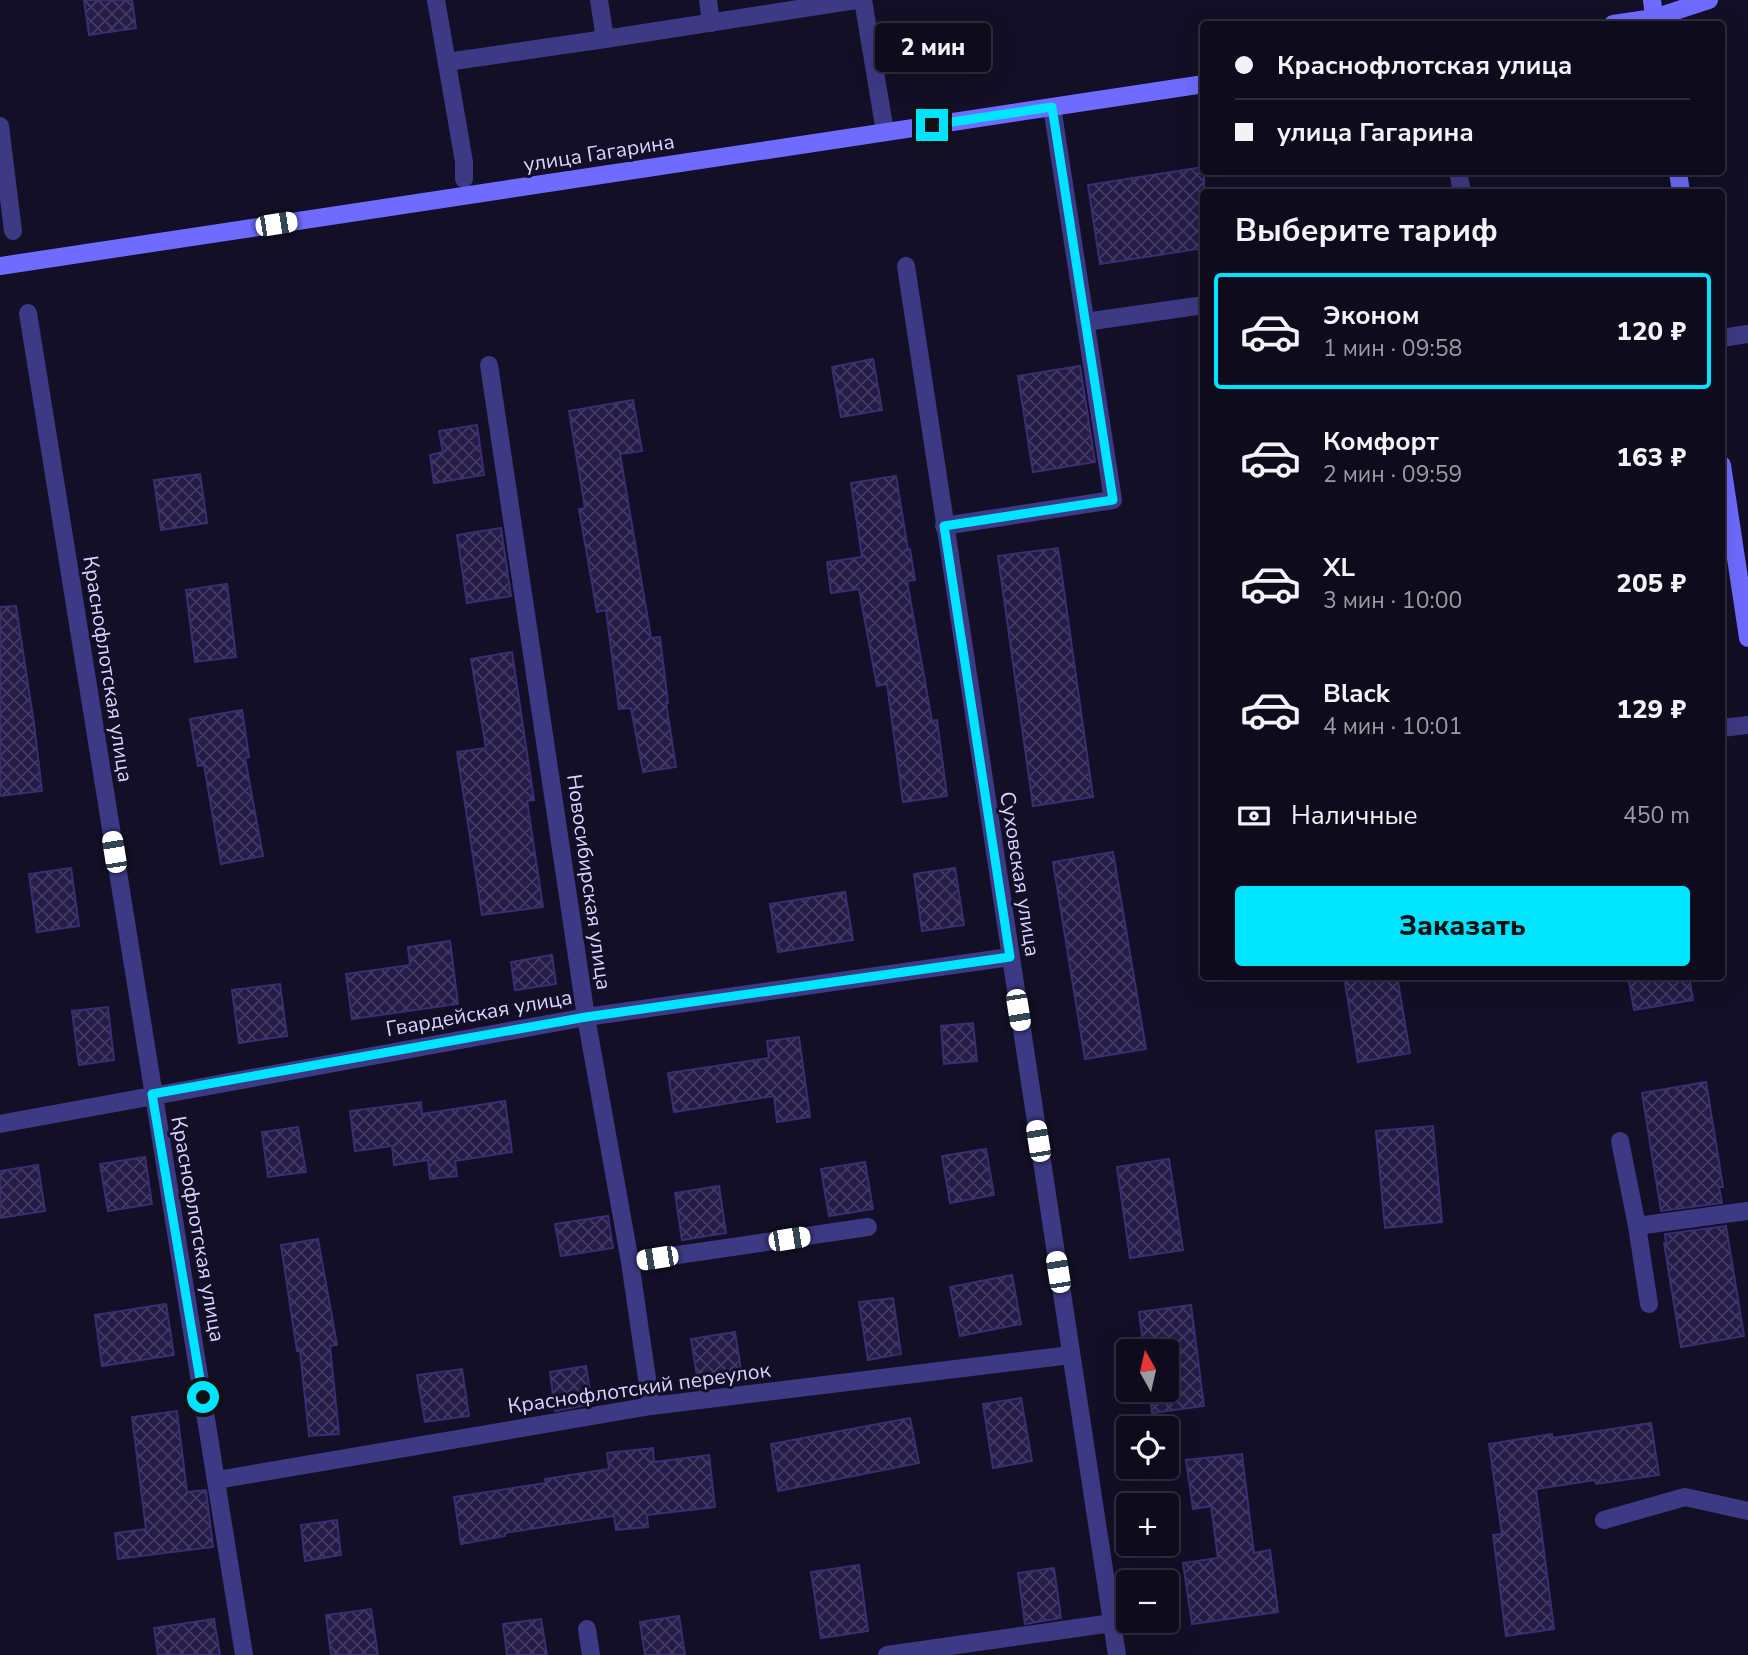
<!DOCTYPE html>
<html lang="ru">
<meta charset="utf-8">
<style>
:root{--surface:#0e0b1c;--page:#1c1929;--text:#f1f3f6;--muted:#9b9ba3;--line:#2e2b3b;--accent:#00e5ff}
body{margin:0;font-family:"Nunito Sans",sans-serif;background:var(--page);color:var(--text);height:100vh;display:flex;flex-direction:column;font-size:26px;white-space:nowrap}
*{box-sizing:border-box;margin:0}
p{font-size:23px;color:var(--muted)}
.icon{flex:none;width:38px;height:38px;fill:none;stroke:currentColor;stroke-width:2;stroke-linecap:round;stroke-linejoin:round}
.map{position:relative;flex:1;overflow:hidden}
.details{position:absolute;left:1200px;top:189px;width:525px;height:791px;display:flex;flex-direction:column;background:var(--surface);border-radius:7px;box-shadow:0 7px 28px #0002,0 0 0 2px var(--line)}
.details>*{flex:none}
.banner{position:absolute;left:1200px;top:21px;width:525px;height:154px;border-radius:7px;box-shadow:0 7px 28px #0002,0 0 0 2px var(--line);display:grid;align-content:center;height:154px;padding:0 35px;background:var(--surface)}
.needle{width:46px;rotate:352deg}
.controls{position:absolute;left:1116px;top:1339px;display:grid;gap:14px}
.controls a{display:grid;place-items:center;width:63px;height:63px;border-radius:7px;background:var(--surface);box-shadow:0 7px 28px #0002,0 0 0 2px var(--line);font-size:35px}
.end{position:absolute;width:32px;height:32px;margin:-16px;border:9px solid #00e5ff;background:#111;box-shadow:0 0 0 4px #111}
.from{border-radius:50%}
.bubble{position:absolute;height:49px;border-radius:7px;background:var(--surface);box-shadow:0 7px 28px #0002,0 0 0 2px var(--line);font-size:23px;font-weight:800;line-height:49px;text-align:center}
.car{position:absolute;width:21px;height:42px;margin:-21px -10px;border-radius:9px;box-shadow:0 0 5px 2px #0007;background:linear-gradient(#fff 24%,#345 0 40%,#fff 0 76%,#345 0 86%,#fff 0)}
.banner b{display:flex;align-items:center;gap:24px;height:66px;font-size:26px}
.banner b+b{border-top:2px solid var(--line)}
.banner i{width:18px;height:18px;background:var(--text)}
ul{padding:0;list-style:none}
li{display:flex;align-items:center;gap:21px;height:116px;margin:0 14px 10px;padding:0 21px;border:4px solid transparent;border-radius:7px}
li div{flex:1}
li b{display:block;font-size:26px}
li em{font-style:normal;font-weight:800}
li.selected{border-color:var(--accent)}
li>.icon{width:63px;height:63px;stroke-width:1.5}
h2{padding:0 35px;font-size:32px;line-height:84px}
.pay{display:flex;align-items:center;gap:18px;height:77px;padding:0 35px;font-size:26px}
.pay p{margin-inline-start:auto}
.action{display:flex;gap:14px;margin-top:auto;padding:14px 35px}
.action a{flex:1;height:80px;border-radius:7px;background:var(--accent);color:#111;font-size:28px;font-weight:800;line-height:80px;text-align:center}
.map>svg:first-child{display:block}
.building{fill:url(#building-cross-hatch);stroke:#3b2d73;stroke-width:2}
.lines{fill:none;stroke-linecap:round;stroke-linejoin:round}
.lane{stroke:#3d3a85;stroke-width:18}
.street{stroke:#3d3a85;stroke-width:18}
.secondary{stroke:#6f6bff;stroke-width:18}
.route{stroke:#00e5ff;stroke-width:9}
.labels{text-anchor:middle;dominant-baseline:central;stroke-width:6;stroke-linejoin:round;paint-order:stroke}
.street-label{font-size:21px;fill:#d9d4ff;stroke:#130f26}
</style>
<div class="map">
<svg width="1748" height="1655" viewBox="0 0 1748 1655">
<defs>
<pattern id="building-cross-hatch" width="8" height="8" patternUnits="userSpaceOnUse" patternTransform="scale(1.75)"><rect width="8" height="8" fill="#241b47"/><path d="M0 0l8 8M0 8l8-8" fill="none" stroke="#433b63"/></pattern>
</defs>
<rect width="100%" height="100%" fill="#130f26"/>
<g class="building">
<polygon points="84,0 132,0 136,28 89,35"/>
<polygon points="1204,167 1204,248 1100,264 1088,185"/>
<polygon points="873,359 882,410 841,417 832,367"/>
<polygon points="1080,366 1095,462 1033,472 1018,376"/>
<polygon points="633,400 642,451 620,454 651,638 660,637 668,703 666,703 676,767 643,772 631,708 619,709 606,610 597,612 579,509 585,508 569,411"/>
<polygon points="477,425 484,475 434,483 430,455 443,452 439,431"/>
<polygon points="200,474 207,523 161,530 154,480"/>
<polygon points="896,476 908,550 910,549 915,580 907,581 932,721 937,720 947,796 903,802 887,684 877,686 859,589 831,593 827,562 862,557 851,483"/>
<polygon points="501,528 511,596 467,603 457,535"/>
<polygon points="1058,548 1093,797 1033,806 998,556"/>
<polygon points="227,584 236,657 195,662 186,590"/>
<polygon points="16,606 34,724 42,791 0,796 0,607"/>
<polygon points="512,652 534,800 527,801 543,907 482,915 457,752 486,748 471,659"/>
<polygon points="242,710 249,757 245,758 263,856 221,864 204,765 198,766 190,719"/>
<polygon points="1113,852 1146,1049 1085,1059 1053,862"/>
<polygon points="71,868 79,926 37,932 29,874"/>
<polygon points="955,868 964,925 922,931 914,874"/>
<polygon points="845,892 853,940 778,952 770,904"/>
<polygon points="450,941 458,1004 352,1019 346,974 410,965 408,947"/>
<polygon points="552,955 556,984 515,990 511,962"/>
<polygon points="1344,976 1397,976 1410,1053 1358,1062"/>
<polygon points="1628,976 1689,976 1693,1000 1634,1010"/>
<polygon points="280,984 287,1036 239,1043 232,990"/>
<polygon points="108,1007 114,1060 79,1065 72,1011"/>
<polygon points="973,1023 977,1061 944,1064 941,1026"/>
<polygon points="799,1037 810,1117 777,1122 774,1096 674,1112 668,1073 769,1058 767,1041"/>
<polygon points="1706,1082 1723,1187 1719,1187 1722,1203 1661,1211 1642,1093"/>
<polygon points="505,1101 512,1152 455,1161 457,1176 430,1179 428,1160 394,1165 392,1146 355,1151 350,1111 421,1102 422,1114"/>
<polygon points="1433,1126 1442,1222 1385,1228 1376,1131"/>
<polygon points="298,1127 306,1172 268,1177 262,1132"/>
<polygon points="986,1149 994,1195 950,1203 942,1156"/>
<polygon points="145,1157 152,1204 108,1211 100,1164"/>
<polygon points="1169,1159 1183,1250 1130,1258 1117,1167"/>
<polygon points="865,1162 873,1209 829,1216 821,1169"/>
<polygon points="38,1165 45,1211 0,1218 0,1171"/>
<polygon points="719,1186 726,1233 682,1240 675,1193"/>
<polygon points="608,1216 613,1248 561,1256 555,1224"/>
<polygon points="1726,1226 1744,1336 1681,1347 1664,1243 1666,1243 1665,1234"/>
<polygon points="318,1239 337,1345 330,1346 339,1434 309,1436 300,1351 297,1351 281,1245"/>
<polygon points="1012,1275 1021,1324 960,1336 950,1287"/>
<polygon points="893,1298 901,1354 868,1360 859,1302"/>
<polygon points="166,1304 174,1355 102,1366 95,1315"/>
<polygon points="1191,1305 1204,1406 1152,1413 1149,1390 1167,1390 1167,1351 1144,1351 1139,1312"/>
<polygon points="735,1332 742,1376 698,1382 691,1339"/>
<polygon points="586,1366 592,1404 555,1411 550,1372"/>
<polygon points="462,1369 469,1416 425,1422 417,1375"/>
<polygon points="1021,1398 1032,1461 993,1468 983,1404"/>
<polygon points="177,1411 187,1492 206,1490 213,1547 118,1559 115,1533 146,1529 132,1417"/>
<polygon points="910,1418 919,1463 778,1491 771,1444"/>
<polygon points="1651,1423 1659,1475 1596,1484 1595,1480 1536,1489 1554,1629 1506,1636 1493,1535 1502,1534 1489,1444 1552,1434 1553,1438"/>
<polygon points="653,1448 654,1462 709,1455 715,1507 647,1515 648,1527 616,1530 614,1516 505,1533 505,1536 461,1544 454,1497 546,1483 545,1479 609,1469 607,1453"/>
<polygon points="1242,1454 1254,1553 1270,1550 1278,1612 1192,1624 1183,1563 1218,1558 1211,1506 1193,1509 1186,1460"/>
<polygon points="337,1520 341,1555 305,1561 301,1525"/>
<polygon points="859,1565 868,1631 821,1638 811,1572"/>
<polygon points="1054,1568 1061,1618 1025,1624 1018,1573"/>
<polygon points="371,1609 378,1655 331,1655 326,1615"/>
<polygon points="679,1616 685,1655 645,1655 640,1622"/>
<polygon points="214,1619 220,1655 158,1655 154,1628"/>
<polygon points="541,1619 547,1655 507,1655 503,1624"/>
</g>
<g class="lines">
<g class="lane">
<polyline points="436,0 464,162 464,179"/>
<polyline points="599,0 605,39 856,0"/>
<polyline points="708,0 711,23"/>
<polyline points="447,62 605,39"/>
<polyline points="0,126 13,231"/>
<polyline points="1458,172 1462,192"/>
<polyline points="1085,322 1204,305"/>
<polyline points="944,526 1113,500 1052,107"/>
<polyline points="1722,728 1748,725"/>
<polyline points="1620,1141 1637,1226"/>
<polyline points="630,1262 868,1227"/>
<polyline points="1649,1304 1637,1226 1748,1211"/>
<polyline points="1604,1520 1685,1497 1748,1511"/>
</g>
<g class="street">
<polyline points="863,0 885,132"/>
<polyline points="906,266 1117,1655"/>
<polyline points="28,313 244,1655"/>
<polyline points="1722,338 1748,334"/>
<polyline points="489,365 586,1017 630,1262 651,1406"/>
<polyline points="0,1124 586,1017 1010,957"/>
<polyline points="217,1480 651,1406 1071,1355"/>
<polyline points="587,1629 591,1655"/>
<polyline points="887,1655 1112,1623"/>
</g>
<g class="secondary">
<polyline points="1652,0 1655,24"/>
<polyline points="1613,24 1654,18 1709,0"/>
<polyline points="1678,172 1681,192"/>
<polyline points="0,266 1204,84"/>
<polyline points="1722,465 1748,638"/>
</g>
</g>
<g class="lines">
<polyline class="route" points="203,1397 152,1094 586,1017 1010,957 944,526 1113,500 1052,107 932,125"/>
</g>
<g class="labels">
<g class="street-label">
<text transform="translate(599 153) rotate(-9)">улица Гагарина</text>
<text transform="translate(108 669) rotate(81)">Краснофлотская улица</text>
<text transform="translate(1020 874) rotate(81)">Суховская улица</text>
<text transform="translate(589 882) rotate(82)">Новосибирская улица</text>
<text transform="translate(479 1013) rotate(-10)">Гвардейская улица</text>
<text transform="translate(198 1229) rotate(80)">Краснофлотская улица</text>
<text transform="translate(639 1388) rotate(-8)">Краснофлотский переулок</text>
</g>
</g>
</svg>
<div class="controls">
<a><svg class="needle" viewBox="-14 -14 28 28"><path d="M0-13l5 13h-10z" fill="#e53935"/><path d="M0 13l5-13h-10z" fill="#9b9ba3"/></svg></a>
<a><svg class="icon" aria-label="locate" viewBox="0 0 24 24"><circle cx="12" cy="12" r="6"/><path d="M12 2v4M12 18v4M2 12h4M18 12h4"/></svg></a>
<a>+</a>
<a>−</a>
</div>
<i class="end from" style="left:203px;top:1397px"></i>
<i class="end" style="left:932px;top:125px"></i>
<div class="bubble" style="left:875px;top:23px;width:116px">2 мин</div>
<i class="car" style="left:276px;top:224px;rotate:81deg"></i>
<i class="car" style="left:114px;top:852px;rotate:351deg"></i>
<i class="car" style="left:1018px;top:1010px;rotate:171deg"></i>
<i class="car" style="left:1038px;top:1141px;rotate:351deg"></i>
<i class="car" style="left:789px;top:1239px;rotate:81deg"></i>
<i class="car" style="left:657px;top:1258px;rotate:261deg"></i>
<i class="car" style="left:1058px;top:1272px;rotate:351deg"></i>
<div class="banner">
<b><i class="from"></i>Краснофлотская улица</b>
<b><i></i>улица Гагарина</b>
</div>
<section class="details">
<h2>Выберите тариф</h2>
<ul>
<li class="selected"><svg class="icon" aria-label="car" viewBox="0 0 24 24"><path d="M5 17H2v-5l4-1 3-4h7l3 4 3 1v5h-3M9 17h6M6 11h13"/><circle cx="7" cy="17" r="2"/><circle cx="17" cy="17" r="2"/></svg><div><b>Эконом</b><p>1 мин · 09:58</p></div><em>120 ₽</em></li>
<li><svg class="icon" aria-label="car" viewBox="0 0 24 24"><path d="M5 17H2v-5l4-1 3-4h7l3 4 3 1v5h-3M9 17h6M6 11h13"/><circle cx="7" cy="17" r="2"/><circle cx="17" cy="17" r="2"/></svg><div><b>Комфорт</b><p>2 мин · 09:59</p></div><em>163 ₽</em></li>
<li><svg class="icon" aria-label="car" viewBox="0 0 24 24"><path d="M5 17H2v-5l4-1 3-4h7l3 4 3 1v5h-3M9 17h6M6 11h13"/><circle cx="7" cy="17" r="2"/><circle cx="17" cy="17" r="2"/></svg><div><b>XL</b><p>3 мин · 10:00</p></div><em>205 ₽</em></li>
<li><svg class="icon" aria-label="car" viewBox="0 0 24 24"><path d="M5 17H2v-5l4-1 3-4h7l3 4 3 1v5h-3M9 17h6M6 11h13"/><circle cx="7" cy="17" r="2"/><circle cx="17" cy="17" r="2"/></svg><div><b>Black</b><p>4 мин · 10:01</p></div><em>129 ₽</em></li>
</ul>
<div class="pay"><svg class="icon" aria-label="cash" viewBox="0 0 24 24"><path d="M3 7h18v10H3z"/><circle cx="12" cy="12" r="2"/></svg>Наличные<p>450 m</p></div>
<div class="action"><a>Заказать</a></div>
</section>
</div>
